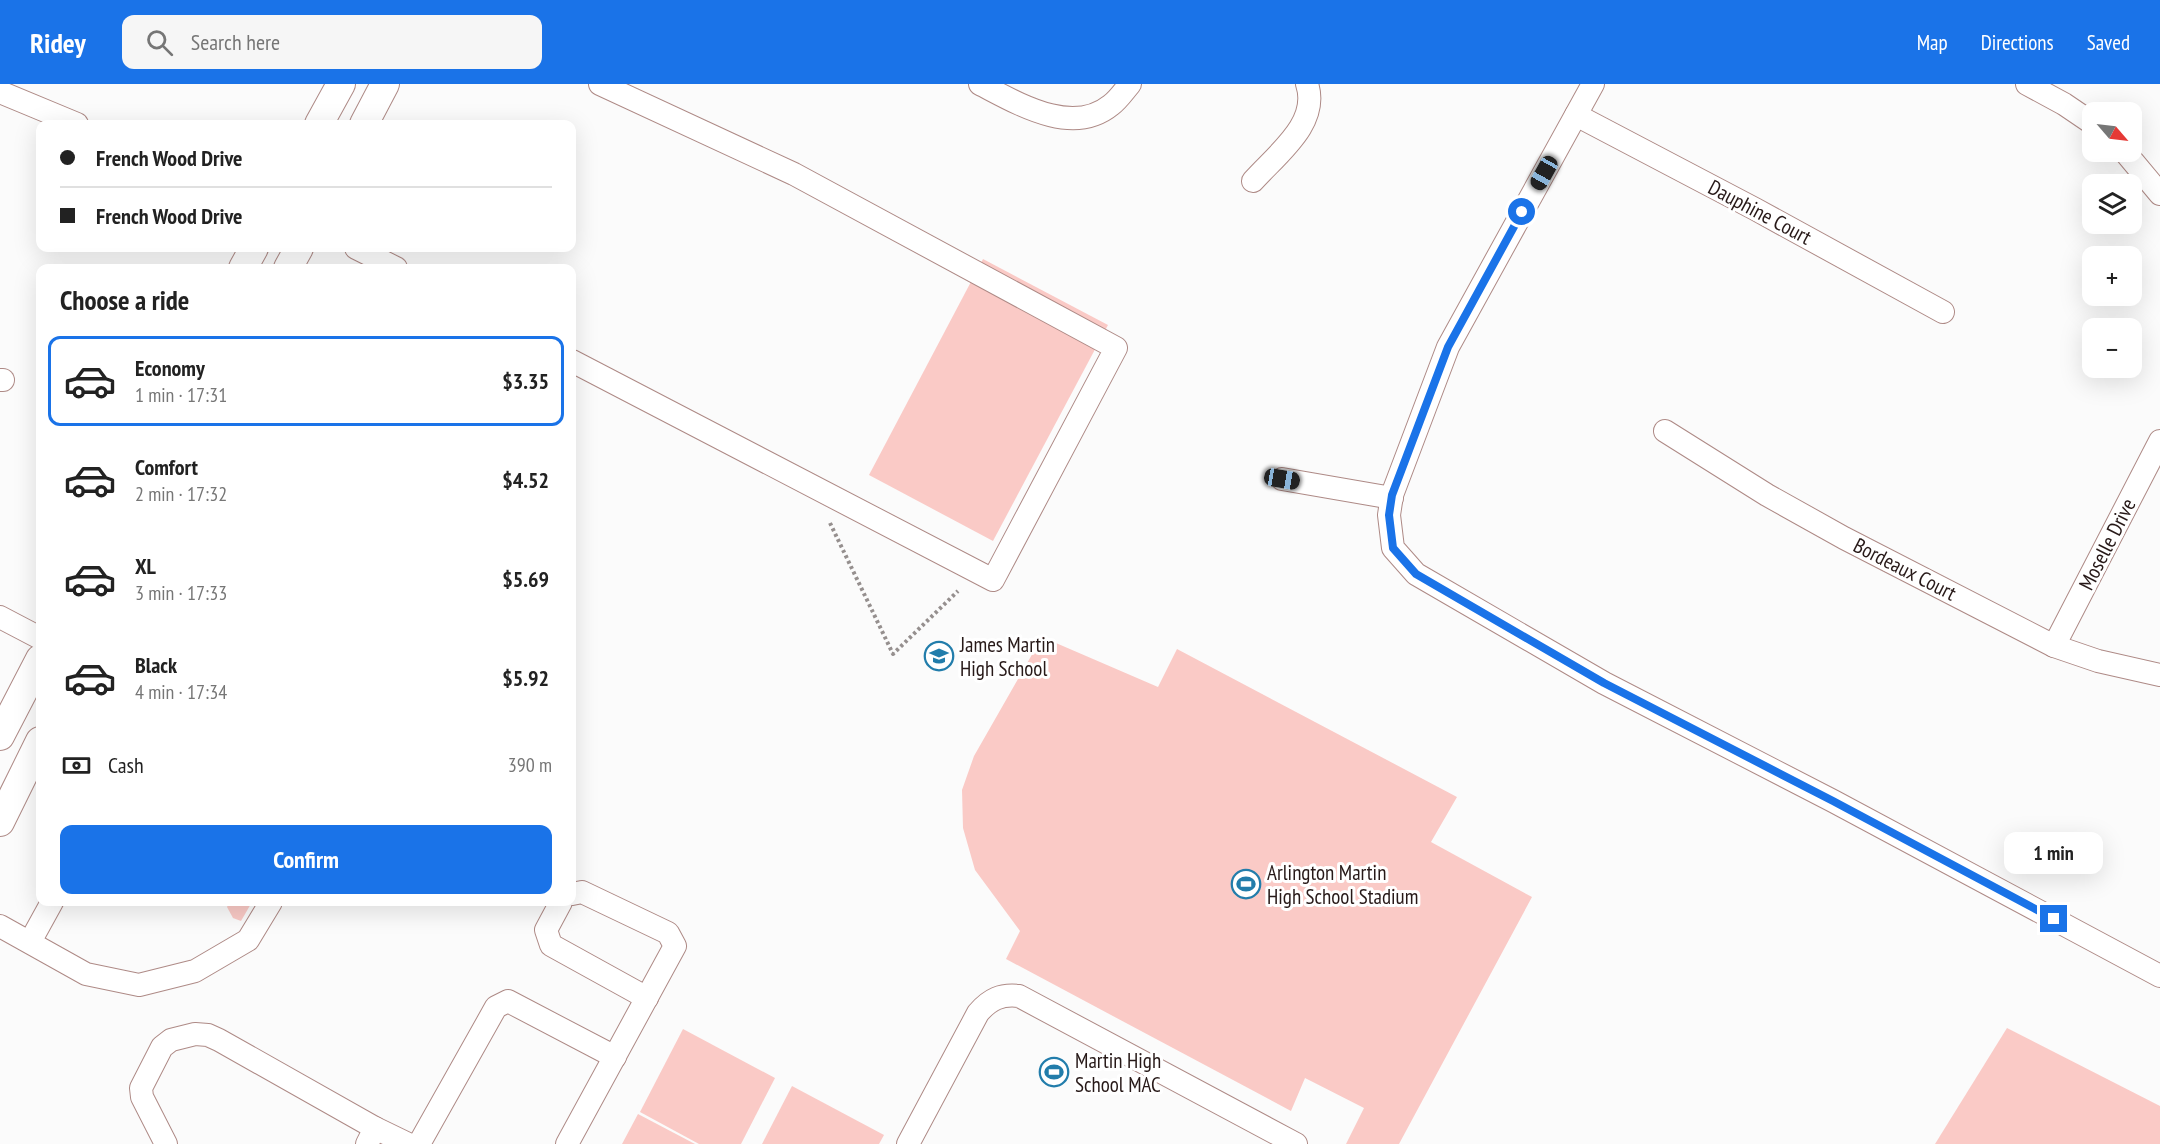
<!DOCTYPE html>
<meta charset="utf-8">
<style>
:root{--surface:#fff;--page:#f6f6f6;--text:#222;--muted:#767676;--line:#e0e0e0;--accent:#1a73e8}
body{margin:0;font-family:"PT Sans Narrow",sans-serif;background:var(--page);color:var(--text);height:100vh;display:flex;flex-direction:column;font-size:22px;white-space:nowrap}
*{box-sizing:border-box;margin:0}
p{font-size:20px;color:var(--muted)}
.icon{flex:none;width:33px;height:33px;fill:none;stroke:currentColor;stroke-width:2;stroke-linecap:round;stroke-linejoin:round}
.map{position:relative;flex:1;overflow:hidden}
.panel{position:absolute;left:36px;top:180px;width:540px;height:642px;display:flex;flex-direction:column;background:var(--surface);border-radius:12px;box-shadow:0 6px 24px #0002}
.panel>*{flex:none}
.top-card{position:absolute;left:36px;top:36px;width:540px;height:132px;border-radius:12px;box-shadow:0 6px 24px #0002;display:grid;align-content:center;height:132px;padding:0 24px;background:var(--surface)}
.needle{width:39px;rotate:118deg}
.fabs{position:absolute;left:2082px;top:18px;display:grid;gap:12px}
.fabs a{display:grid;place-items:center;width:60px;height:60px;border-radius:12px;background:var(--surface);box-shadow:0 6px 24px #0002;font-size:30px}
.end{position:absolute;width:27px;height:27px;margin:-14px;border:8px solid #1a73e8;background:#fff;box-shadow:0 0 0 3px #fff}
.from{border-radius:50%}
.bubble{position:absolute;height:42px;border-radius:12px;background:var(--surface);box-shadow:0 6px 24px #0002;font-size:20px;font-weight:600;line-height:42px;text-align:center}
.car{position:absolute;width:18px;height:36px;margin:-18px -9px;border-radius:8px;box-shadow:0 0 4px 2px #0007;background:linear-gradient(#222 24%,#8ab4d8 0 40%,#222 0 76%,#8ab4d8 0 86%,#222 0)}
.top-card b{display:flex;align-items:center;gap:21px;height:57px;font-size:22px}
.top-card b+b{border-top:2px solid var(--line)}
.top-card i{width:15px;height:15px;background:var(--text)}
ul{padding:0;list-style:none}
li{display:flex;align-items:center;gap:18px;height:90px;margin:0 12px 9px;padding:0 12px;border:3px solid transparent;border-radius:12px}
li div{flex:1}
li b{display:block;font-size:22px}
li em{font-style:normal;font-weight:600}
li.on{border-color:var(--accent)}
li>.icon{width:54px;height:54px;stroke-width:1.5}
h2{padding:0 24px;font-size:27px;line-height:72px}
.pay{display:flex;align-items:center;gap:15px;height:66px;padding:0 24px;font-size:22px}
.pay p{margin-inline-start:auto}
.action{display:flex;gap:12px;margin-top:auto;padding:12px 24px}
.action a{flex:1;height:69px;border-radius:12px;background:var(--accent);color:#fff;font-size:24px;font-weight:600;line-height:69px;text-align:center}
header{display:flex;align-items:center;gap:36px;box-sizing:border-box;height:84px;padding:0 30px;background:var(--accent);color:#fff}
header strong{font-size:28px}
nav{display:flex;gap:33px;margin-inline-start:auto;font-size:21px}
.search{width:420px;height:54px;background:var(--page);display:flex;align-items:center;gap:15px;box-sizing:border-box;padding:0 21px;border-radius:12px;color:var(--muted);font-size:22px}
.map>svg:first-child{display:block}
.grass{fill:#facac6}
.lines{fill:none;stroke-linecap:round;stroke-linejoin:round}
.minor-casing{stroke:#ae8a86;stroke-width:24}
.major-casing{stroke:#ae8a86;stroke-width:30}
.path{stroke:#958f8e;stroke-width:4;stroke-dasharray:3 3;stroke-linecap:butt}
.minor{stroke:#fff;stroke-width:22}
.major{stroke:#fff;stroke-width:28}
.route{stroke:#1a73e8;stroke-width:8}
.labels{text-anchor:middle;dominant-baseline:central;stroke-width:6;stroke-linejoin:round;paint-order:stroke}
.street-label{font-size:21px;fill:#271918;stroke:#fff}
.poi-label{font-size:21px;fill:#271918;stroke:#fff;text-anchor:start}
</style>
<header>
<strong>Ridey</strong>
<div class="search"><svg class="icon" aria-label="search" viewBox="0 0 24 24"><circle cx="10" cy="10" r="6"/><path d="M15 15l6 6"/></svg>Search here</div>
<nav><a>Map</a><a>Directions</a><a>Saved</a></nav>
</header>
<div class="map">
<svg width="2160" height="1060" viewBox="0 0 2160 1060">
<rect width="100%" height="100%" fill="#fbfbfb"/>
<g class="grass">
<polygon points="983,175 1108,241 993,457 869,391"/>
<polygon points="1042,553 1158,603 1177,565 1457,713 1431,758 1532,813 1399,1060 1346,1060 1364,1024 1305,994 1291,1027 1006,875 1020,847 975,786 963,744 962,706 974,672"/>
<polygon points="234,818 252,818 241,837 233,834 227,823 229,819"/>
<polygon points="2007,944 2160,1022 2160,1060 1935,1060"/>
<polygon points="683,945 775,994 741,1060 699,1060 640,1028"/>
<polygon points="792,1002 884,1051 879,1060 762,1060"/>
<polygon points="638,1030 695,1060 622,1060"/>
</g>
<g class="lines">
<g class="minor-casing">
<g id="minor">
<path d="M980,0c37,19 92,53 131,21 7,-5 13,-14 19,-21"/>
<polyline points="1593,0 1448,263 1392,411 1389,431 1393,464 1416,490 1604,599 1833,717 2160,892"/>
<polyline points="2027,0 2064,20 2092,39"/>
<polyline points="0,8 77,40"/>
<polyline points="1576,31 1755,125 1943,228"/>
<polyline points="2125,68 2160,110"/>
<path d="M1253,97c24,-27 67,-58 54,-97"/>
<polyline points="356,164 396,184"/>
<polyline points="572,277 993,496 1116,264 794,90 600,0"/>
<polyline points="0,296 3,296"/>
<polyline points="1665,347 1767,411 1844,454 2054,562 2098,577 2160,591"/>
<polyline points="1282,395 1392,414"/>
<polyline points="0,533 40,554"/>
<polyline points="2054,562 2160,357"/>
<polyline points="561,818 546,846 551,861 647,914"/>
<polyline points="0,842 86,890 139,901 195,887 248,856 271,818"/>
<polyline points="30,858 52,818"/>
<polyline points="375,1044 408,1060"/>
<polyline points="166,1060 142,1013 141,1004 162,963 171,956 195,950 208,951 219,956 375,1044 367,1060"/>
<polyline points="419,1060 496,923 508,917 615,973"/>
<polyline points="567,1060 675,862 668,849 582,808 572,810"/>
<path d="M908,1060l70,-131c12,-14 23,-19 41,-17l277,148"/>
</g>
</g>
<g class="major-casing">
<g id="major">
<polyline points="319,40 341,0"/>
<polyline points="364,40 385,0"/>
<polyline points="243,184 254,164"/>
<polyline points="288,184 299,164"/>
<polyline points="0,652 40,575"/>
<polyline points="0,738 40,657"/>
</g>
</g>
<polyline class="path" points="830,439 893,570 958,507"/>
<use href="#minor" class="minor"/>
<use href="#major" class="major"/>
</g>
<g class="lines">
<polyline class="route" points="1522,128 1448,263 1392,411 1389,431 1393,464 1416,490 1604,599 1833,717 2054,835"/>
</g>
<defs>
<g id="school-ring" transform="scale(1.5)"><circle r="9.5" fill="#fff" stroke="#227dab" stroke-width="1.5"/><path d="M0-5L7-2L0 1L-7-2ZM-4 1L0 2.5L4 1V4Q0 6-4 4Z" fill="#227dab"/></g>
<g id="stadium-ring" transform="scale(1.5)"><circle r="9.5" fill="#fff" stroke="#227dab" stroke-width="1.5"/><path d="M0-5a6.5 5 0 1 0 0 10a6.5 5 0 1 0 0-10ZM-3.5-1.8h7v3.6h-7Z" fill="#227dab"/></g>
</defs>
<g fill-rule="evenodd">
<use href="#school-ring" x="939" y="572"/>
<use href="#stadium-ring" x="1246" y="800"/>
<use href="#stadium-ring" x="1054" y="988"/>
</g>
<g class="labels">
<g class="street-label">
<text transform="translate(1760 128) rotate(28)">Dauphine Court</text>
<text transform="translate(2107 460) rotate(-63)">Moselle Drive</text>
<text transform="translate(1905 485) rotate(27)">Bordeaux Court</text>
</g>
<g class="poi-label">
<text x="960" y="560">James Martin<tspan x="960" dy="24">High School</tspan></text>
<text x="1267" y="788">Arlington Martin<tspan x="1267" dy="24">High School Stadium</tspan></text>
<text x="1075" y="976">Martin High<tspan x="1075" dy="24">School MAC</tspan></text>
</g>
</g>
</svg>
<div class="fabs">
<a><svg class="needle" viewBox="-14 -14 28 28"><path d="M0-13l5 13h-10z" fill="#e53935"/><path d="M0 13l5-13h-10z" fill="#767676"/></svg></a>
<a><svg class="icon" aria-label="layers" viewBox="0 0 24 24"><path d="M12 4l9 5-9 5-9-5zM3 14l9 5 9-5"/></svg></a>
<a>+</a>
<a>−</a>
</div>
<i class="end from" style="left:1522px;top:128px"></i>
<i class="end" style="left:2054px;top:835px"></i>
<div class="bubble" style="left:2004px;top:748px;width:99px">1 min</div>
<i class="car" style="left:1544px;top:89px;rotate:209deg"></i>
<i class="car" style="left:1282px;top:395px;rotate:100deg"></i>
<div class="top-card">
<b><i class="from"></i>French Wood Drive</b>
<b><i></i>French Wood Drive</b>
</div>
<section class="panel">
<h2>Choose a ride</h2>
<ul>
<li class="on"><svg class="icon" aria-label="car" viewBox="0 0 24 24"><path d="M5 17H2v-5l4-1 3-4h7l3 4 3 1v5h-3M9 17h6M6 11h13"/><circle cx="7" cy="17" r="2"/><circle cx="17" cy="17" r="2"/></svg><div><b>Economy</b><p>1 min · 17:31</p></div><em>$3.35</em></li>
<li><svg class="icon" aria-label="car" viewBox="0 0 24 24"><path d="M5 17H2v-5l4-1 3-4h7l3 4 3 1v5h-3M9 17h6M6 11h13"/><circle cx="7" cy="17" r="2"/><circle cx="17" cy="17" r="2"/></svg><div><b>Comfort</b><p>2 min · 17:32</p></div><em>$4.52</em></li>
<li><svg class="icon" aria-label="car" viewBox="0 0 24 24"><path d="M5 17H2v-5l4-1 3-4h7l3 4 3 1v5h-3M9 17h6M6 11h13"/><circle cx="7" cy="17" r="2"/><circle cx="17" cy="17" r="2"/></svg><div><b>XL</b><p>3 min · 17:33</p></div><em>$5.69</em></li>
<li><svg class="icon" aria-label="car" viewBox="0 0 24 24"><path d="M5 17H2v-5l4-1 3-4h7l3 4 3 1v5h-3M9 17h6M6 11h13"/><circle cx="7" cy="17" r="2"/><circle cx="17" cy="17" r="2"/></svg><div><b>Black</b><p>4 min · 17:34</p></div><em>$5.92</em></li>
</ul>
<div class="pay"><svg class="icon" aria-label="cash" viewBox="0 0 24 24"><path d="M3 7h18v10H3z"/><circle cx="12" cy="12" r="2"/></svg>Cash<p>390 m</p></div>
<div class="action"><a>Confirm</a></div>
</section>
</div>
